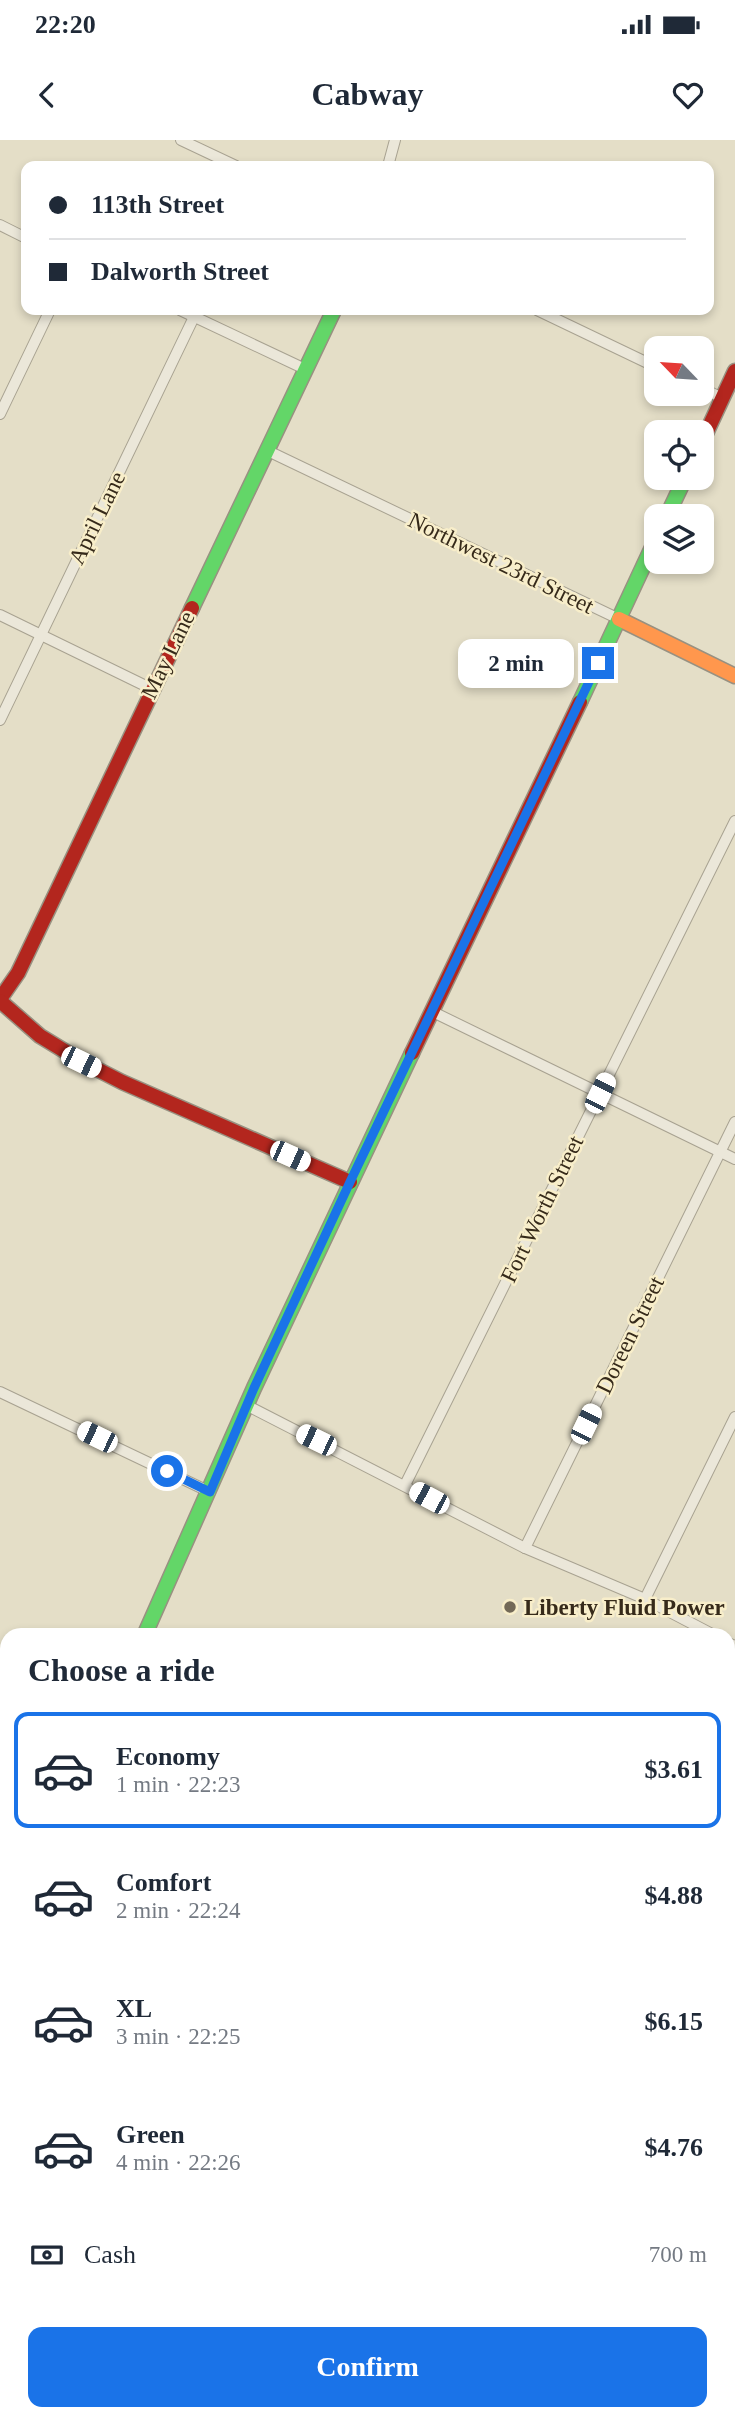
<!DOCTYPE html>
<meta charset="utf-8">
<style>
:root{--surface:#fff;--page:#f6f6f7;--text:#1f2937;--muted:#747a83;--line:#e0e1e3;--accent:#1a73e8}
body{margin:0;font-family:Georgia,serif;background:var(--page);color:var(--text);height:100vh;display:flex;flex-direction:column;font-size:26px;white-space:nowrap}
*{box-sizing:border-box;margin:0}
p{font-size:23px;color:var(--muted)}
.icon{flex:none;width:38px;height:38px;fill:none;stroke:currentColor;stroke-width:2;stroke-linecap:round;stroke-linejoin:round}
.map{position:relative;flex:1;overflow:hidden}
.side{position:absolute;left:0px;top:1488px;width:735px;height:793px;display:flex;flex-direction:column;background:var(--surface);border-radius:21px 21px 0 0;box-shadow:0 4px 10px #0003}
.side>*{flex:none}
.hud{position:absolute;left:21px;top:21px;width:693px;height:154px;border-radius:14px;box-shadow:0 4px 10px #0003;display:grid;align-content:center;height:154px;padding:0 28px;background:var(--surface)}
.needle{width:46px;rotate:295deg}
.fabs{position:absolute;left:644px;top:196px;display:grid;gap:14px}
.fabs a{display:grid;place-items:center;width:70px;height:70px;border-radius:14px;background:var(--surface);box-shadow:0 4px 10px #0003;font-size:35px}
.end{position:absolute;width:32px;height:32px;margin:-16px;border:9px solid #1a73e8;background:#fff;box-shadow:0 0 0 4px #fff}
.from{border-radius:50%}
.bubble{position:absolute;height:49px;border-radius:14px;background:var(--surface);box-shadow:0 4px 10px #0003;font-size:23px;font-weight:800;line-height:49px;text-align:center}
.car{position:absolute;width:21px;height:42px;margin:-21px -10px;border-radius:9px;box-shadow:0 0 5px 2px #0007;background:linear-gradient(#fff 24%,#345 0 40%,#fff 0 76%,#345 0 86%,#fff 0)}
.hud b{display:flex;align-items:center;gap:24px;height:66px;font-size:26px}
.hud b+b{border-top:2px solid var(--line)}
.hud i{width:18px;height:18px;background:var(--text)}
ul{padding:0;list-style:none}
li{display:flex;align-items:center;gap:21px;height:116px;margin:0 14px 10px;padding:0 14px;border:4px solid transparent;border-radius:14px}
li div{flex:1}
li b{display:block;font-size:26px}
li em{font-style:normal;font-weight:800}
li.active{border-color:var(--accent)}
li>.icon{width:63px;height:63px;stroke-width:1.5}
h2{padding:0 28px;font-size:32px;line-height:84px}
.pay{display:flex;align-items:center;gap:18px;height:77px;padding:0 28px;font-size:26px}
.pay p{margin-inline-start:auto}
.button{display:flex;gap:14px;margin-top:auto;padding:14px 28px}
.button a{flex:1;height:80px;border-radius:14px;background:var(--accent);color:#fff;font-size:28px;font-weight:800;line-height:80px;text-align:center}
.status{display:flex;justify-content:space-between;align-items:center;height:49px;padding:0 35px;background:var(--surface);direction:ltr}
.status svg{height:19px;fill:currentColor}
header{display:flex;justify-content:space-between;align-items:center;height:91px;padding:0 28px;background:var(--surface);font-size:32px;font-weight:800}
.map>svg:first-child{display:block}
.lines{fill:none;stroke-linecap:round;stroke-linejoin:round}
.street-casing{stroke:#a8a291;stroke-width:12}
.fast-casing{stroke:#989181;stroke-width:17}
.slow-casing{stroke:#989181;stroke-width:17}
.jam-casing{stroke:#989181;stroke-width:17}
.street{stroke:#ebe7d9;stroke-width:10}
.fast{stroke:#63d668;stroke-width:14}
.slow{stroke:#ff974d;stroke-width:14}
.jam{stroke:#b3261e;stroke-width:14}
.rail{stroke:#a9a59a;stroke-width:2.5;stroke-dasharray:12 12;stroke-linecap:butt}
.route{stroke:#1a73e8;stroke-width:9}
.poi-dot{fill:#736957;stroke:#f8eeca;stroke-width:2.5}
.labels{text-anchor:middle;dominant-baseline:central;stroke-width:5;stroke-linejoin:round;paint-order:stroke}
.street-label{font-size:23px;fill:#362a1a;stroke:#f8eeca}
.poi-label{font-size:23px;font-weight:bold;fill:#362a1a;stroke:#f8eeca;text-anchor:start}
</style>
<div class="status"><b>22:20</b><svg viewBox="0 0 49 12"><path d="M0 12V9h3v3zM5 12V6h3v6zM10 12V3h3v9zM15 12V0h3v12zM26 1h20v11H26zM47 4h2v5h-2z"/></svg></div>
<header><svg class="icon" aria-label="back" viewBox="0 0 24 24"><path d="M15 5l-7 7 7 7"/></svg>Cabway<svg class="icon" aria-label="heart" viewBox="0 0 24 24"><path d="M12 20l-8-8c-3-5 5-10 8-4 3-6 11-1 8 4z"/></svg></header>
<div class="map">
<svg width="735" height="2280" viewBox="0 0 735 2280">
<rect width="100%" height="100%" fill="#e4dec7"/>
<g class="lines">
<g class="street-casing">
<g id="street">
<polyline points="181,0 236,26"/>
<polyline points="388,26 395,0"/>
<polyline points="0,85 26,98"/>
<polyline points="180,170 305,229"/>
<polyline points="537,170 656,227"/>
<polyline points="702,248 722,258"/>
<polyline points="0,274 50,170"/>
<polyline points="266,310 619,479"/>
<polyline points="0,475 152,549"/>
<polyline points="0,580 194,177"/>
<polyline points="431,871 735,1019"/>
<polyline points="0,1252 210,1352"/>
<polyline points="246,1265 525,1408 645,1459 712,1494"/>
<polyline points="405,1345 735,681"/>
<polyline points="525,1408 735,982"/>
<polyline points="645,1459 735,1277"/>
<polyline points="728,1503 735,1506"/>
<polyline points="296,2280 299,2273"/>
</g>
</g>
<g class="fast-casing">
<g id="fast">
<polyline points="667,376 685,338"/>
<polyline points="192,468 334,170"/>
<polyline points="580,562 656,399"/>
<polyline points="145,1494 254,1248 412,913"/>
<polyline points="728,2007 735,2011"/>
<polyline points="728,2057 735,2048"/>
</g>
</g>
<g class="slow-casing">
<g id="slow">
<polyline points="619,479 735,536"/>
<polyline points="0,1625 7,1629"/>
<polyline points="0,1655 7,1658"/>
<polyline points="0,1806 7,1791"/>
</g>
</g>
<g class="jam-casing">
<g id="jam">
<polyline points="702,302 735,231"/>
<polyline points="0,859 18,833 192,468"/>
<polyline points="0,861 40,896 81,921 122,942 350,1042"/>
<polyline points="412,913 580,562"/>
<polyline points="728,1980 735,1984"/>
<polyline points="557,2280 562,2273"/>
</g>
</g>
<use href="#street" class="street"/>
<use href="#fast" class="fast"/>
<use href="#slow" class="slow"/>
<use href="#jam" class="jam"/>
<g class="rail">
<polyline points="728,2121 735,2111"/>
<polyline points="604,2280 610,2273"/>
</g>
</g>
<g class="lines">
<polyline class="route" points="167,1331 210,1352 254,1248 350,1042 598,523"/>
</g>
<circle class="poi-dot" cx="510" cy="1467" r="7"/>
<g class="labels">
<g class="street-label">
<text transform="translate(97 378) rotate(-64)">April Lane</text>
<text transform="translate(501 423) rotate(26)">Northwest 23rd Street</text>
<text transform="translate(168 515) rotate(-64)">May Lane</text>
<text transform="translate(542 1069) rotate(-64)">Fort Worth Street</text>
<text transform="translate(630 1195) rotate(-64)">Doreen Street</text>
</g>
<g class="poi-label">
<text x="524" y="1467">Liberty Fluid Power</text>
</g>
</g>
</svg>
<div class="fabs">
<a><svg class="needle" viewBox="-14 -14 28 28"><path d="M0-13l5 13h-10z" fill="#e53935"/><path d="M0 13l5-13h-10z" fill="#747a83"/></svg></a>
<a><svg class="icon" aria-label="locate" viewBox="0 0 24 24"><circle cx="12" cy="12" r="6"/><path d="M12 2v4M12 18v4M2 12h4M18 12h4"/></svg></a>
<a><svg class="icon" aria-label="layers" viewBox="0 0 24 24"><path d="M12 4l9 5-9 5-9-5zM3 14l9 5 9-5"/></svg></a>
</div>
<i class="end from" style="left:167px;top:1331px"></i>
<i class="end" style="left:598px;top:523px"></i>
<div class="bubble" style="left:458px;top:499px;width:116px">2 min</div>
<i class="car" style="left:81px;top:922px;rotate:116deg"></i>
<i class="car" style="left:600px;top:953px;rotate:26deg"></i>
<i class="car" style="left:290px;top:1016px;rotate:114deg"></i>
<i class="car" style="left:586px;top:1284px;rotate:26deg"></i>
<i class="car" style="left:97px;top:1297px;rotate:296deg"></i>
<i class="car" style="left:316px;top:1300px;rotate:296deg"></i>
<i class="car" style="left:429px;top:1358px;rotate:298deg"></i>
<div class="hud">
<b><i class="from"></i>113th Street</b>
<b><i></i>Dalworth Street</b>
</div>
<section class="side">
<h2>Choose a ride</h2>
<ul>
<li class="active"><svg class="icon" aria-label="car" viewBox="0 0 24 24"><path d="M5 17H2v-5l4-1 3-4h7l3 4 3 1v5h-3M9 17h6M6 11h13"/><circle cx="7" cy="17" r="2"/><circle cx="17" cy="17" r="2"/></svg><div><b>Economy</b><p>1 min · 22:23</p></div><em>$3.61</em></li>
<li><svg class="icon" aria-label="car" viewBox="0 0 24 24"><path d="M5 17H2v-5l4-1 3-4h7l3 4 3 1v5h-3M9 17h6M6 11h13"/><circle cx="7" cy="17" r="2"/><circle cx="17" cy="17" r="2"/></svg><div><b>Comfort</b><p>2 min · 22:24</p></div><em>$4.88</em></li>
<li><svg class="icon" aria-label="car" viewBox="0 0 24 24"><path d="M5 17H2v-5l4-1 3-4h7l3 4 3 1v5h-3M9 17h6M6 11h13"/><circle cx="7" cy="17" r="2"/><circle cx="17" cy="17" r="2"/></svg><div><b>XL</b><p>3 min · 22:25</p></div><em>$6.15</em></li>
<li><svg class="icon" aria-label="car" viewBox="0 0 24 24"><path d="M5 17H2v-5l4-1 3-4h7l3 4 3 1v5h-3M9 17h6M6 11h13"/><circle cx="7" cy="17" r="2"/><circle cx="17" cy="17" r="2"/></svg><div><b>Green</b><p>4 min · 22:26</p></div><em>$4.76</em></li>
</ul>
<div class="pay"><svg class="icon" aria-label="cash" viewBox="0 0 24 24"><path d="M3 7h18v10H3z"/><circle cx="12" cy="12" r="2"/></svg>Cash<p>700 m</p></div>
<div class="button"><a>Confirm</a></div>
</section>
</div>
